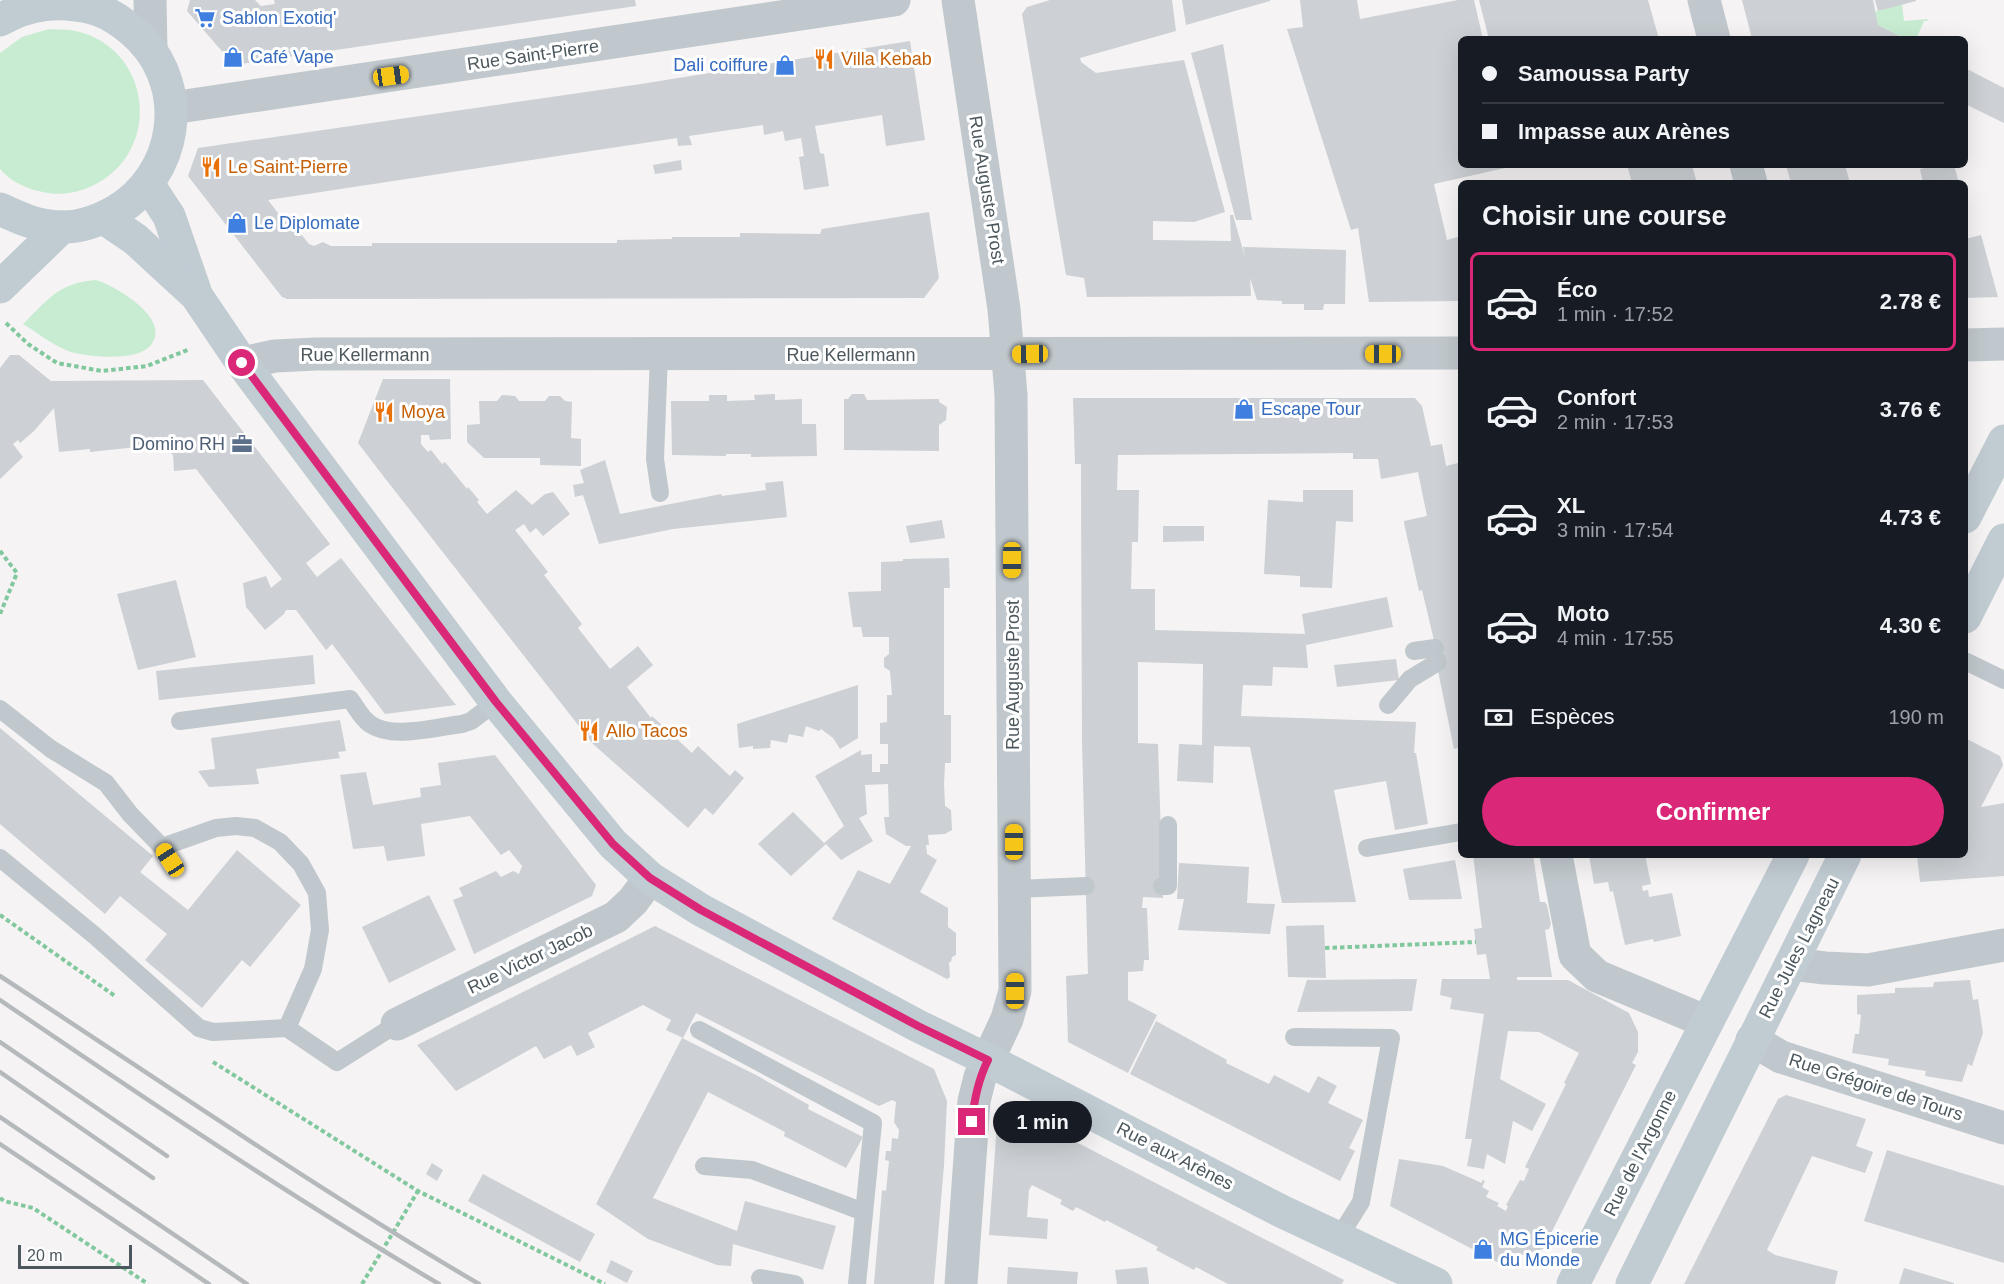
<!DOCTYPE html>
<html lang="fr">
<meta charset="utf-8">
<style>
:root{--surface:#171b24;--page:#20242c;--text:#f1f3f6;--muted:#9ea1a6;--line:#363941;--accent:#db2777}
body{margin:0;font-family:Arial,sans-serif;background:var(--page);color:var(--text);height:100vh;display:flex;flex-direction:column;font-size:22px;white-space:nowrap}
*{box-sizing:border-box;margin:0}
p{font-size:20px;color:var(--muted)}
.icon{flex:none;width:33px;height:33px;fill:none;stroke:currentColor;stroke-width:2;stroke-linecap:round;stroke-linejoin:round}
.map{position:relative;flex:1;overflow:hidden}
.sheet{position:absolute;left:1458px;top:180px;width:510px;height:678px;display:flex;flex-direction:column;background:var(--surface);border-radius:9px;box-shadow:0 6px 24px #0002}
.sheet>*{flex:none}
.hud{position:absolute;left:1458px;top:36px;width:510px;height:132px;border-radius:9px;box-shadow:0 6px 24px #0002;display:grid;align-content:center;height:132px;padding:0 24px;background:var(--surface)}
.scale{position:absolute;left:18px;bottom:15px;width:114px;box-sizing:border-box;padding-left:6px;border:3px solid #4c585e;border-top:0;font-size:16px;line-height:21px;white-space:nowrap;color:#4c585e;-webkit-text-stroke:4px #fff;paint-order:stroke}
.end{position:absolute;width:27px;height:27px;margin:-14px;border:8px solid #db2777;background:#fff;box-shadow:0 0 0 3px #fff}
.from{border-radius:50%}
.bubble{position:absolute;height:42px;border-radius:21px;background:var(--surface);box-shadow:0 6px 24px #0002;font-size:20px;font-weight:700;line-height:42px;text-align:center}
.car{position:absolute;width:18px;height:36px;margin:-18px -9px;border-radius:8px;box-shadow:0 0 4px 2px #0007;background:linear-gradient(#f5c518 24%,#345 0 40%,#f5c518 0 76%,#345 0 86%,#f5c518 0)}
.hud b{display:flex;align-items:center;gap:21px;height:57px;font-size:22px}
.hud b+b{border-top:2px solid var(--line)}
.hud i{width:15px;height:15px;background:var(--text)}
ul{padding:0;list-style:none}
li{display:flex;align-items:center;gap:18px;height:99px;margin:0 12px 9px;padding:0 12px;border:3px solid transparent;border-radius:9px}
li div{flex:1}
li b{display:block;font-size:22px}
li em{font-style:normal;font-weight:700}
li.on{border-color:var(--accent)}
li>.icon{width:54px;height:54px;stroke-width:1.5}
h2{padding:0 24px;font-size:27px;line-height:72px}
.pay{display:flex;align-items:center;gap:15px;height:66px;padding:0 24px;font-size:22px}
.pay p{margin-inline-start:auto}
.button{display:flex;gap:12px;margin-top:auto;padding:12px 24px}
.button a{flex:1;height:69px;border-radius:36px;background:var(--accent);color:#fff;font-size:24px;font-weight:700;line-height:69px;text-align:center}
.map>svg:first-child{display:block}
.green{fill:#c7ecd2}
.building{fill:#cdd0d4}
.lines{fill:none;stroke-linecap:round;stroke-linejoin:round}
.path{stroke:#82c89e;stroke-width:4;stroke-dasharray:4.5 3;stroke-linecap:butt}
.service{stroke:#c0c8cd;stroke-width:18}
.minor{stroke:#c0c8cd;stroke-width:33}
.tertiary{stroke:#c0c8cd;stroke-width:33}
.secondary{stroke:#c1cbd2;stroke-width:33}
.rail{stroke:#b5b9bc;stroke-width:4.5}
.route{stroke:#db2777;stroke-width:8}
.labels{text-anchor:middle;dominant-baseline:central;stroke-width:6;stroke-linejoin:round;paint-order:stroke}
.shop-label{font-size:18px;fill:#366cbe;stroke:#fff;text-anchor:start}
.street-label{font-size:18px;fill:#4c585e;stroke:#fff}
.food-label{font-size:18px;fill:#c56008;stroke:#fff;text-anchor:start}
.service-label{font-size:18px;fill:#4e5e75;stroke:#fff;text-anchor:end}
</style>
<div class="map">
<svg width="2004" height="1284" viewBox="0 0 2004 1284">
<rect width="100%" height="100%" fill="#f5f3f3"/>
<g class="green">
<polygon points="1902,4 1904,21 1928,19 1927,21 1924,21 1917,37 1920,39 1905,39 1878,25 1874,12"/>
<path d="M49,29c8,1 19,0 27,2 77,18 87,122 16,155 -15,7 -32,10 -49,6 -16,-3 -32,-10 -43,-23v-116l22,-16z"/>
<path d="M96,280c20,6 76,39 55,65 -13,17 -62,12 -80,7 -16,-5 -33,-19 -48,-28 26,-25 35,-41 73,-44z"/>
</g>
<g class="building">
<polygon points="190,0 255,0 261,6 275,4 274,0 635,0 636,6 234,65 187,11"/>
<polygon points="1050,0 1172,0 1176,31 1080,58 1081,62 1096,73 1184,60 1225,212 1194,222 1153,221 1153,240 1231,241 1230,215 1233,215 1245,257 1243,247 1346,250 1345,304 1324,304 1323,310 1304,310 1304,304 1282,304 1282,301 1257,300 1250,278 1251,296 1087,297 1084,278 1066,275 1022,14 1027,7"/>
<polygon points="1182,0 1270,0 1270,1 1186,25"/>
<polygon points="1300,0 1357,0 1360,19 1458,0 1474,0 1483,39 1461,39 1461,165 1514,166 1434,184 1447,240 1461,236 1461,301 1369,302 1358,228 1351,230 1287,29 1303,27"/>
<polygon points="1479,0 1648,0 1659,39 1489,39"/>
<polygon points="1742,0 1873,0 1878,25 1905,39 1752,39"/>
<polygon points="1875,0 1916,0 1916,1 1878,11"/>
<polygon points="910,41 925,140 886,146 882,115 815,126 820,153 824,154 829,186 804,190 799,157 804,156 801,138 785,141 783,131 764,135 763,125 689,136 692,145 678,146 677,138 268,200 284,221 288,218 309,244 314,246 323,242 331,246 372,246 372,243 617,243 617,240 672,239 672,237 740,237 740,233 820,234 822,229 929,212 939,278 924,298 287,299 282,297 188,176 198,148 641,84"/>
<polygon points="1223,44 1252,220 1236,220 1191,53"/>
<polygon points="1965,68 2004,88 2004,123 1965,104"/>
<polygon points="681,160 682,170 655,174 653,165"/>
<polygon points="1627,165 1692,165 1697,183 1632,183"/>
<polygon points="1786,165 1845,165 1850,183 1791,183"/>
<polygon points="1936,165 1954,165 1959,183 1923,183 1920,169"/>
<polygon points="1981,235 1998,297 1965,298 1965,239"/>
<polygon points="10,355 19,355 51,381 203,380 330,544 306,563 317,577 341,558 456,705 385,714 332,644 326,650 296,610 286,610 284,614 265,630 246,607 243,583 266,576 271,588 282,579 196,469 174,471 173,455 163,446 146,449 146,446 90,452 90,449 59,452 54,408 34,431 20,443 18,440 13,444 23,457 0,479 0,368"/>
<polygon points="383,379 450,379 451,439 430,440 429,435 421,435 421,444 428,452 431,450 442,464 445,462 467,489 468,487 479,500 477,502 487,514 516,490 532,505 545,494 553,492 570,514 543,536 536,528 530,533 524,524 515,530 548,572 544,575 582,624 578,628 610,669 638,646 653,665 627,687 651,718 652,716 692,753 698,746 730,776 735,770 744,778 713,815 705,808 688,828 593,744 384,477 358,443"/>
<polygon points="775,394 775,400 802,399 802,424 816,424 817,456 751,457 751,454 726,454 726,456 672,455 671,401 709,401 709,395 727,395 727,401 755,400 754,395"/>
<polygon points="852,394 864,394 867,400 939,399 939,402 947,407 946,420 939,425 939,451 844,450 844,399 848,399"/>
<polygon points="502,395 515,396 519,401 545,401 549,396 560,396 565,401 572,402 571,438 581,439 581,466 540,465 540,458 484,458 467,442 467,425 480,424 479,401 497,401"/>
<polygon points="1073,398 1415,398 1422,406 1431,446 1442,444 1446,466 1458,463 1461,479 1460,763 1458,748 1454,749 1438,671 1437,653 1422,590 1419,591 1404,523 1404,521 1427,516 1418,472 1381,479 1378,459 1353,459 1353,453 1118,455 1117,490 1139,490 1138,542 1132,542 1131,589 1155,589 1155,630 1305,634 1302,614 1387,597 1393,627 1306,645 1308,668 1273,667 1272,686 1243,685 1241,716 1416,722 1414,753 1416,753 1428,824 1395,830 1386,781 1334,790 1356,902 1282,903 1250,747 1214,746 1213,783 1177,781 1179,744 1202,745 1203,664 1138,662 1138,743 1158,744 1163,898 1143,897 1142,908 1147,908 1149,960 1144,960 1143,971 1128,972 1128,1000 1157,1015 1128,1073 1068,1042 1066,976 1088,974 1082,741 1081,490 1081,464 1075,464"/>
<polygon points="605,460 620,514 721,494 722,496 766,490 765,483 783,481 787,517 673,529 599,544 583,495 575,497 573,485 584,483 580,470"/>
<polygon points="1303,490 1353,490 1353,522 1336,521 1332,588 1300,587 1300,576 1264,574 1268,500 1303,502"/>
<polygon points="942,520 945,538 910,543 906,526"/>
<polygon points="1163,526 1204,526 1204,541 1163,542"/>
<polygon points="949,558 950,588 944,588 944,715 951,715 951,763 945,763 944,784 945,806 951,810 952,830 945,834 928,835 929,845 926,845 927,854 937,860 920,892 948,908 948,927 956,933 956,955 952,957 951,962 949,962 950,977 947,979 832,919 858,870 890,884 911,846 906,846 886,834 884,817 889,817 888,784 865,785 867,814 859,818 873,841 841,860 826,844 791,876 758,844 793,812 824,843 844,826 815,776 861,750 861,755 872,754 872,772 880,772 880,764 888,764 888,744 880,744 880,723 887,722 887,695 892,695 890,671 884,667 884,658 889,654 889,637 863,637 861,627 853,627 848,592 881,591 881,562 903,561 903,559"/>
<polygon points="176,580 196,657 138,670 117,594"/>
<polygon points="313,655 315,684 159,700 156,671"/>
<polygon points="1396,659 1399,680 1337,687 1334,665"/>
<polygon points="858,685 858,738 840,749 833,738 821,729 819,731 806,726 803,737 789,734 787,743 771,740 770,748 753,749 753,746 739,748 737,724"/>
<polygon points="340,720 346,751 338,752 340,758 256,769 259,784 209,787 198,771 215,769 211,738"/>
<polygon points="0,728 153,856 140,872 188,910 237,850 301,905 250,967 242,960 202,1008 145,960 167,934 120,896 105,914 0,824"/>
<polygon points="1965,738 2000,756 2003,765 1981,807 2004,803 2004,876 1920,882 1917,855 1965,855"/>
<polygon points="495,755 596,885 592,896 474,954 453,900 463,896 459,888 496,871 501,877 513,871 519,874 522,866 509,850 501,855 470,816 421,824 425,856 387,861 384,846 353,849 340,775 366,772 373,805 421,797 420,788 441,785 438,763"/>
<polygon points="1473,855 1533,855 1540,902 1545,902 1547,905 1551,924 1549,929 1545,930 1552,977 1517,977 1517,980 1568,980 1629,1013 1638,1032 1638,1052 1632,1063 1636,1065 1543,1249 1497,1262 1390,1206 1399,1159 1443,1166 1482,1183 1482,1180 1485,1181 1482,1187 1489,1191 1486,1197 1499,1203 1497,1206 1506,1211 1508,1206 1506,1205 1520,1180 1524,1181 1529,1169 1525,1167 1566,1084 1564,1083 1579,1053 1539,1032 1508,1031 1500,1079 1546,1104 1532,1131 1513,1121 1505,1164 1487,1154 1484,1169 1467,1166 1472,1139 1465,1139 1484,1014 1450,1009 1452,998 1440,995 1442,979 1490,979 1486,954 1477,955 1474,929 1482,928"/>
<polygon points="1589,855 1645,855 1651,884 1642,886 1643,891 1648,890 1649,897 1672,893 1681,936 1654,942 1653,939 1625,945 1613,891 1610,892 1608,882 1594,884"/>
<polygon points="1455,860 1462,899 1409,900 1403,869"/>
<polygon points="1179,863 1249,867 1247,903 1275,904 1270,934 1178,930 1184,899 1177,899"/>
<polygon points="429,895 456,950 389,983 362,927"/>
<polygon points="1324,925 1326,978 1288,977 1286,926"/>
<polygon points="655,926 934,1069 947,1101 944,1165 934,1284 874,1284 882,1190 886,1191 889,1161 885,1160 886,1151 891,1151 892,1138 898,1139 899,1130 894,1122 896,1102 892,1100 879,1106 696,1013 683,1038 666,1030 671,1020 643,1005 588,1033 595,1047 577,1056 571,1045 544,1059 536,1046 456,1091 417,1045"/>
<polygon points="1417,979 1412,1011 1297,1012 1307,980"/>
<polygon points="1970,980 1973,1000 1978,999 1983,1033 1972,1066 1968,1064 1962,1082 1925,1076 1926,1071 1888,1065 1889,1059 1852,1053 1855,1034 1859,1034 1861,1015 1857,1014 1857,995 1895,993 1895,988 1933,987 1934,982"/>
<polygon points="1156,1021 1227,1060 1226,1063 1269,1084 1274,1075 1309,1093 1318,1076 1337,1086 1328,1103 1363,1120 1349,1148 1355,1151 1340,1181 1130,1074"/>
<polygon points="682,1038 756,1075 809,1105 808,1109 863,1137 846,1168 784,1136 785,1132 708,1092 653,1198 737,1231 745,1201 836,1226 823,1270 733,1244 731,1266 717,1265 648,1239 596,1204"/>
<polygon points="1786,1095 1866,1119 1856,1146 1873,1152 1865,1173 1812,1156 1767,1250 1775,1255 1838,1271 1835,1284 1684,1284 1778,1099"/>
<polygon points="1016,1111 1344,1280 1342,1284 1228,1284 1196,1267 1194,1270 1156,1250 1158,1247 1106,1220 1105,1222 1076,1207 1073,1211 1060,1204 1062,1200 1032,1185 1029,1190 1027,1217 1048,1219 1047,1239 989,1235 997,1123"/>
<polygon points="1887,1150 2004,1186 2004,1263 1864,1221"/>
<polygon points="432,1163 443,1170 437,1181 426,1174"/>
<polygon points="483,1174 595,1234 580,1262 468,1201"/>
<polygon points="611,1260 633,1271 627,1283 606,1272"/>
<polygon points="1008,1267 1078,1272 1077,1284 1007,1284"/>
<polygon points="1147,1267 1149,1284 1117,1284 1115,1270"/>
<polygon points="1904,1268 1954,1283 1954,1284 1899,1284"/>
</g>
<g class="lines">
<g class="path">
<polyline points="6,323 28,344 57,363 102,371 147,366 190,349"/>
<polyline points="0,551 17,573 0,614"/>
<polyline points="0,915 115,996"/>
<polyline points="1325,948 1476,942"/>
<polyline points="213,1062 418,1191 605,1284"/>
<polyline points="0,1198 4,1201 33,1208 148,1284"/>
<polyline points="362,1284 418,1191"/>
</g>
<g class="service">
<polyline points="659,354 655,459 660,493"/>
<polyline points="1414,651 1435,648"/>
<polyline points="1965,661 2004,680"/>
<polyline points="1388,705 1410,679 1438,662"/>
<polyline points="0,709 51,749 106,783 130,814 162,847 170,860"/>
<path d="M180,721l170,-22c6,8 12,20 20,25 22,16 66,3 92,0l9,-3 25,-19"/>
<polyline points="162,847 216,828 236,826 255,828 280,842 301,864 317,893 320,930 313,969 287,1028 337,1062 397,1024"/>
<polyline points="1367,848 1461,832"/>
<polyline points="0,858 94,935 199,1028 213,1032 287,1028"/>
<polyline points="1162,886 1168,886 1168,825"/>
<polyline points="1014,889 1086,886"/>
<polyline points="699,1030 873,1123 857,1284"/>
<polyline points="1294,1037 1391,1038 1361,1202 1339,1237"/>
<polyline points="704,1166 752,1170 864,1212"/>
<polyline points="760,1278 795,1284"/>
</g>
<g class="minor">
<polyline points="958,0 1004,309 1011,395 1015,991 1007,1019 980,1077 974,1101 961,1284"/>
<polyline points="1704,0 1714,39"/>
<polyline points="1746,165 1751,183"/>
<polyline points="1965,345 2004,344"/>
<polyline points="242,363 275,356 316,354 1461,353"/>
<polyline points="1556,855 1575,955 1597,976 1707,1022"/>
<polyline points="1791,964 1825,968 1868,970 2004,945"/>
<polyline points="397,1024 616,917 633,901 650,878"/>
<polyline points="1752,1040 1781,1057 2004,1128"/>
</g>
<g class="tertiary">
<polyline points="150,0 151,49"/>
<polyline points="172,108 894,0"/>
</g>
<g class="secondary">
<path d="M0,20c30,-17 58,-20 92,-12 19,5 35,17 49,31 49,51 36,136 -25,172 -16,9 -36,17 -56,16 -23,-1 -39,-8 -60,-18"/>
<polyline points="148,184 169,216 195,291"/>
<polyline points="104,218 135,239 196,295 242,363 496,702 613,844 650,878 701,910 918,1026 988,1060 1281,1211 1436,1284"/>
<polyline points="0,287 62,227"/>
<polyline points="1965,517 2004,441"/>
<polyline points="1965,617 2004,540"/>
<polyline points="1573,1284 1793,855"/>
<polyline points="1632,1284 1845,855"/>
</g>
<g class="rail">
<path d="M0,976c159,104 315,212 479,308"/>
<path d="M0,1000c144,98 288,195 439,284"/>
<polyline points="0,1042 167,1156"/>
<polyline points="0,1072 153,1178"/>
<polyline points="0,1117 247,1284"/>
<polyline points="0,1144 209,1284"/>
</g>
</g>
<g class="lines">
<path class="route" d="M242,363l254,339 117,142 37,34 51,32 217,116 70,34c-10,20 -14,40 -16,62"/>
</g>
<defs>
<g id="supermarket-bare" transform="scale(1.62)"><path d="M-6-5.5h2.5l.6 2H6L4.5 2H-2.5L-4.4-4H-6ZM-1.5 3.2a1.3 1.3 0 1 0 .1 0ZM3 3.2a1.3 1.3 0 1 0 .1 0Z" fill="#3f7fe0" stroke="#fff" stroke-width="2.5" paint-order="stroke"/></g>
<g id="shop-bare" transform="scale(1.62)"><path d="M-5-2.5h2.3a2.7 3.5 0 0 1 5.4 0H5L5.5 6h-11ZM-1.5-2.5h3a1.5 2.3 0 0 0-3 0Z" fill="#3f7fe0" stroke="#fff" stroke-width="2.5" paint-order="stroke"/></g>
<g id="restaurant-bare" transform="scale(1.62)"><path d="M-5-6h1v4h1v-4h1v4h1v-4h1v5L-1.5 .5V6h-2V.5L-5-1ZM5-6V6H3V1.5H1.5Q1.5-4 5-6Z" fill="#e8710a" stroke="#fff" stroke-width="2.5" paint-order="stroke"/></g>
<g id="office-bare" transform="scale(1.62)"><path d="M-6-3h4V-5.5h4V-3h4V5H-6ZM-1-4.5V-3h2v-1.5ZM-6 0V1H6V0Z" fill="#5c6f8a" stroke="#fff" stroke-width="2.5" paint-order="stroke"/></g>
</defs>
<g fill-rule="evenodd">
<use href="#supermarket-bare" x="205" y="18"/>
<use href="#shop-bare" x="233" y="57"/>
<use href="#restaurant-bare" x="824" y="59"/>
<use href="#shop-bare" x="785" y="65"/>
<use href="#restaurant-bare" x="211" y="167"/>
<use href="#shop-bare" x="237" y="223"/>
<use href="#shop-bare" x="1244" y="409"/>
<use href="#restaurant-bare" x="384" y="412"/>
<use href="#office-bare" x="242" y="444"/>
<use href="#restaurant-bare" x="589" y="731"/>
<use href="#shop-bare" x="1483" y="1249"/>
</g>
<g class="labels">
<g class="shop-label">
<text x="222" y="18">Sablon Exotiq'</text>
<text x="250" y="57">Café Vape</text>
<text x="768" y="65" text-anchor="end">Dali coiffure</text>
<text x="254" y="223">Le Diplomate</text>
<text x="1261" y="409">Escape Tour</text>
<text x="1500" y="1239">MG Épicerie<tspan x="1500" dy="21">du Monde</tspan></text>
</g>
<g class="street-label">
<text transform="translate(533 55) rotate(-8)">Rue Saint-Pierre</text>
<text transform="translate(987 190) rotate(81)">Rue Auguste Prost</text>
<text x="365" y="355">Rue Kellermann</text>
<text x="851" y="355">Rue Kellermann</text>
<text transform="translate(1013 675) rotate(-90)">Rue Auguste Prost</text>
<text transform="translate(1799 948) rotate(-63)">Rue Jules Lagneau</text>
<text transform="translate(530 959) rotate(-26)">Rue Victor Jacob</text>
<text transform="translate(1876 1087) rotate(18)">Rue Grégoire de Tours</text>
<text transform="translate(1640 1153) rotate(-63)">Rue de l'Argonne</text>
<text transform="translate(1175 1156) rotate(27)">Rue aux Arènes</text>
</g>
<g class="food-label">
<text x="841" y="59">Villa Kebab</text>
<text x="228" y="167">Le Saint-Pierre</text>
<text x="401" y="412">Moya</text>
<text x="606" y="731">Allo Tacos</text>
</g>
<g class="service-label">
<text x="225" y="444">Domino RH</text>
</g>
</g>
</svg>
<div class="scale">20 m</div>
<i class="end from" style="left:242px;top:363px"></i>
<i class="end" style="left:972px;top:1122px"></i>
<div class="bubble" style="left:993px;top:1101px;width:99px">1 min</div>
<i class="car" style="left:391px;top:76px;rotate:82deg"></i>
<i class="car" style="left:1030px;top:354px;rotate:269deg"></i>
<i class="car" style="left:1383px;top:354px;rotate:270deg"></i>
<i class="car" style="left:1012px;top:560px;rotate:180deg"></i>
<i class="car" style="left:1014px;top:842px;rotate:0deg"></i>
<i class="car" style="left:170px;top:860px;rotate:327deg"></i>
<i class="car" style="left:1015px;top:991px;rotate:0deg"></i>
<div class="hud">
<b><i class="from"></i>Samoussa Party</b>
<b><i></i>Impasse aux Arènes</b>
</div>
<section class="sheet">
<h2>Choisir une course</h2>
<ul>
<li class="on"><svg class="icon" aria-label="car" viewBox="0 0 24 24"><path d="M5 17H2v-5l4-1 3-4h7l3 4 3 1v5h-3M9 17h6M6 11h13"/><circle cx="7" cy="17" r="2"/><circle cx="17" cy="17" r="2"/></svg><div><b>Éco</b><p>1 min · 17:52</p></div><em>2.78 €</em></li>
<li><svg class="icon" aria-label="car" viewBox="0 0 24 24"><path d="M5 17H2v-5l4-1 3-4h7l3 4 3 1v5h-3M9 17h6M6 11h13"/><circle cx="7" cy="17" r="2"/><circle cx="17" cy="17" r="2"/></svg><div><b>Confort</b><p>2 min · 17:53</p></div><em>3.76 €</em></li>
<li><svg class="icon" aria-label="car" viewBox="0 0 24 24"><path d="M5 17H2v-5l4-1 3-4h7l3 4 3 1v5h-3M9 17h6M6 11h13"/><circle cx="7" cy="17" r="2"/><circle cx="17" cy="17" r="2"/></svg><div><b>XL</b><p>3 min · 17:54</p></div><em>4.73 €</em></li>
<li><svg class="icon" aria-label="car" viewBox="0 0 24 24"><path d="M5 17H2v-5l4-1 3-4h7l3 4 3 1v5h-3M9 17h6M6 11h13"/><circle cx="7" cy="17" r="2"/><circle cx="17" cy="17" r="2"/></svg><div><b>Moto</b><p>4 min · 17:55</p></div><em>4.30 €</em></li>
</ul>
<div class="pay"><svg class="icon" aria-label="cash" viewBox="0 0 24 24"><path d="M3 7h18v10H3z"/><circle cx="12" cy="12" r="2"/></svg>Espèces<p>190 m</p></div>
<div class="button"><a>Confirmer</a></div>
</section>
</div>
